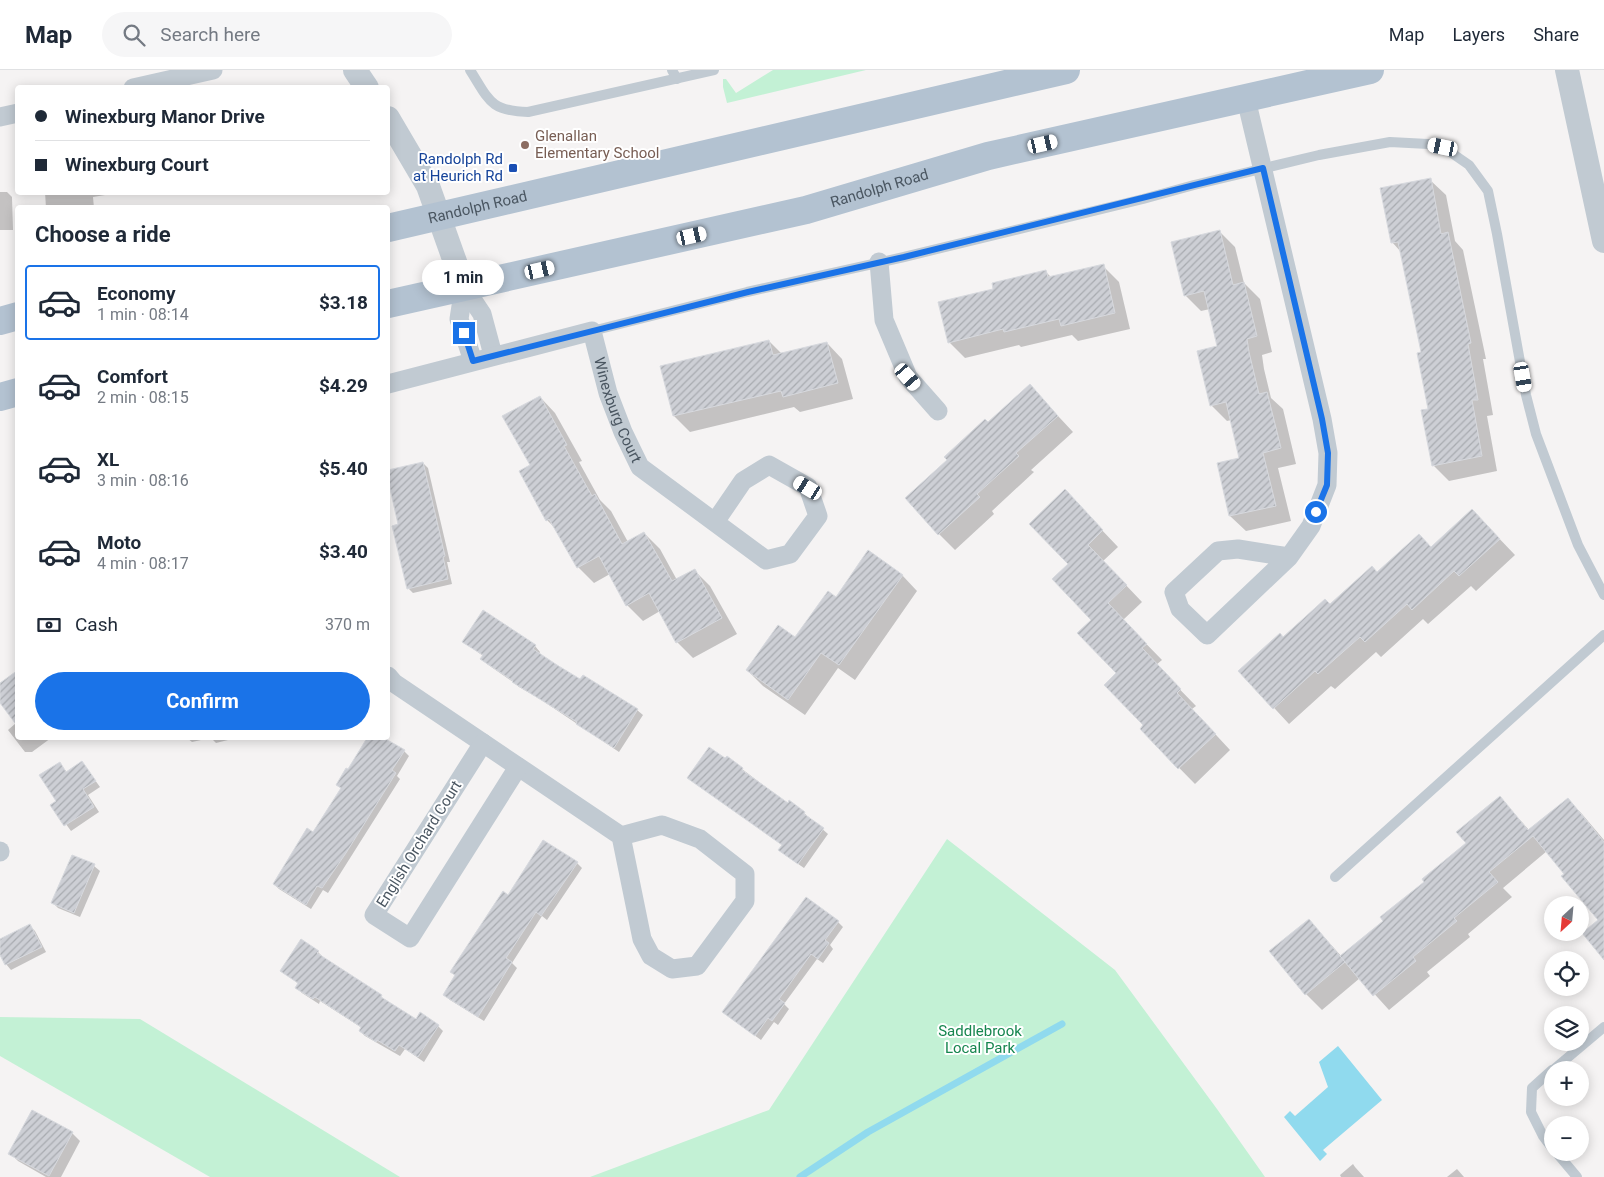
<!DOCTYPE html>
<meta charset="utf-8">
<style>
:root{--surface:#fff;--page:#f6f6f7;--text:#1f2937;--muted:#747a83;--line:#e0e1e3;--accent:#1a73e8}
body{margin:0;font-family:Roboto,sans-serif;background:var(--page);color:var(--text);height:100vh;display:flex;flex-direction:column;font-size:19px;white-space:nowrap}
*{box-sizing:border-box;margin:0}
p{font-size:16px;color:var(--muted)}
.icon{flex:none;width:28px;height:28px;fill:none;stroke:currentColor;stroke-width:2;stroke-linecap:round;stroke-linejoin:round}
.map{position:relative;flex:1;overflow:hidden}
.panel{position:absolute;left:15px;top:135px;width:375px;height:535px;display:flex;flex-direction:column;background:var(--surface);border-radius:5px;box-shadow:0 2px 12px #0003}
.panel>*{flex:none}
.top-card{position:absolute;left:15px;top:15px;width:375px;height:110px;border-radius:5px;box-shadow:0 2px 12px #0003;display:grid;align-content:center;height:110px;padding:0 20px;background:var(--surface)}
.needle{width:32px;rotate:206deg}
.fabs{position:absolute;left:1544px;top:826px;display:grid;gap:10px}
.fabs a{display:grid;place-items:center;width:45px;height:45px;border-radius:50%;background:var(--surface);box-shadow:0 2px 12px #0003;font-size:25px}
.end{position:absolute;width:22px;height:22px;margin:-11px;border:6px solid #1a73e8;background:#fff;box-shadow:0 0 0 2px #fff}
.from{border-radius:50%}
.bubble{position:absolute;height:35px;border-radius:18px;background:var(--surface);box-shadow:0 2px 12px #0003;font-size:16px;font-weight:700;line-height:35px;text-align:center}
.car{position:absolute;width:15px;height:30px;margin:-15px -8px;border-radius:6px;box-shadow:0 0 4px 1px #0007;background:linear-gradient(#fff 24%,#345 0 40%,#fff 0 76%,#345 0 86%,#fff 0)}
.top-card b{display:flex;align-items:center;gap:18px;height:48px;font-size:19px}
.top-card b+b{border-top:1px solid var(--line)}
.top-card i{width:12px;height:12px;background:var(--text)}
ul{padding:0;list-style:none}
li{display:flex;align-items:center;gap:15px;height:75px;margin:0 10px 8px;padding:0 10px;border:2px solid transparent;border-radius:5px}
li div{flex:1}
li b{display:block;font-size:19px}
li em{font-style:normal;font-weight:700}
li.selected{border-color:var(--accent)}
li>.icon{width:45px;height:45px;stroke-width:1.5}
h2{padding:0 20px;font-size:22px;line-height:60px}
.pay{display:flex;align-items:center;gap:12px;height:55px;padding:0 20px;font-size:19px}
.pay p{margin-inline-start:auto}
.action{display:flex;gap:10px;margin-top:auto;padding:10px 20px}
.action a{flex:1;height:58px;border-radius:30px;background:var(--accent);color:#fff;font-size:20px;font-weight:700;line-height:58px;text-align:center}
header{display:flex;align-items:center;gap:30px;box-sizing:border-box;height:70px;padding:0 25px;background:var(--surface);border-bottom:1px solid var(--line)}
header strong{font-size:24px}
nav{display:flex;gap:28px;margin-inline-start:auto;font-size:18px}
.search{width:350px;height:45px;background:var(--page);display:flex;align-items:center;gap:12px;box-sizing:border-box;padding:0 18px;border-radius:28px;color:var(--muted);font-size:19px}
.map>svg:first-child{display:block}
.park{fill:#c3f1d5}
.water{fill:#90daee}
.shadow{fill:#0003}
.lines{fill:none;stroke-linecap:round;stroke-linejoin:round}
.stream{stroke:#90daee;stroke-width:7}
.building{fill:url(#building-hatch);stroke:#d7d9de}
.service{stroke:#c1cad2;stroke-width:10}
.minor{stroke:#c1cad2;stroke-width:19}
.tertiary{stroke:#c1cad2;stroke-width:24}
.primary{stroke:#b3c2d1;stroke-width:28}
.route{stroke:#1a73e8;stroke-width:6}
.education-dot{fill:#8d6e63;stroke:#fff;stroke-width:2}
.transit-dot{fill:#1a4fb4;stroke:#fff;stroke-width:2}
.labels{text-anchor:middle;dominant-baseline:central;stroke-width:4;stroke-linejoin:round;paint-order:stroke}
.education-label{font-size:15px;fill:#785e54;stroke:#fff;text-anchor:start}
.transit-label{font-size:15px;fill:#164399;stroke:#fff;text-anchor:end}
.street-label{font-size:15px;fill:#4a5661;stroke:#fff}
.park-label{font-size:15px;fill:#17864f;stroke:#fff}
</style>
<header>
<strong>Map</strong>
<div class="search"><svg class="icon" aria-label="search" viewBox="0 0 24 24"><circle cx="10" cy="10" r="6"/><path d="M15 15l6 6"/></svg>Search here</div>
<nav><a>Map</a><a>Layers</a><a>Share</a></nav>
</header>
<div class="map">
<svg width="1604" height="1107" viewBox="0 0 1604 1107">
<defs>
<pattern id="building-hatch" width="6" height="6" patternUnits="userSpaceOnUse" patternTransform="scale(1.25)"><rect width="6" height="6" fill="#cdcfd5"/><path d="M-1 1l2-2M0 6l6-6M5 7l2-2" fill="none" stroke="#a8abb0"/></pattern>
</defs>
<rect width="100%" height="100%" fill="#f5f3f3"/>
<g class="park">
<polygon points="773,0 866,0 727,33 723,17 723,9 726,9 736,23"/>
<polygon points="947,769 1115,900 1217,1039 1265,1107 590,1107 769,1040"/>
<polygon points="0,947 140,949 400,1107 210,1107 0,986"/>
</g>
<polygon class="water" points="1338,976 1382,1030 1323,1080 1327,1084 1320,1091 1284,1047 1290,1041 1295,1046 1328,1017 1319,992"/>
<g class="shadow">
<polygon points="1430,110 1446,125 1455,171 1463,180 1486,289 1483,289 1493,345 1487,346 1497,401 1449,411 1433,395 1429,340 1422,283 1401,182 1392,172"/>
<polygon points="0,122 7,122 12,127 13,160 0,160"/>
<polygon points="45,122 123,122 93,127 94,138 46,138"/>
<polygon points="1220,162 1235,177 1244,213 1260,229 1272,282 1262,285 1264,299 1271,328 1283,339 1296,394 1278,398 1291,451 1246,461 1230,446 1240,389 1231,350 1227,351 1211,335 1219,277 1210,239 1201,241 1185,225"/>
<polygon points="1103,196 1119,212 1130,259 1078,271 1072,265 1021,277 1019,275 965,288 949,272 1046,202 1052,208"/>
<polygon points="769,271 782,284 827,273 842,289 853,329 800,342 794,337 690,362 674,346"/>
<polygon points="540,327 555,343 582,391 579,392 600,430 611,441 628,472 644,463 660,479 677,510 694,500 710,516 737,564 693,588 677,572 660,541 643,551 627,535 610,504 594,513 578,497 557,460 547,450 531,396"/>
<polygon points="1045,332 1073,362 1031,400 1034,402 992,441 994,444 955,480 939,464 988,353"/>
<polygon points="423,393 428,398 450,492 447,492 452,514 413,523 408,518 399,455 388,401"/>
<polygon points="1080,437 1118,477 1103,491 1142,532 1123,550 1162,590 1156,595 1196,636 1192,639 1230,680 1195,714 1141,659 1144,655 1117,603 1069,494"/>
<polygon points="1472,440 1515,485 1476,521 1471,516 1428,554 1423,549 1381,587 1376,582 1335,619 1331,616 1289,654 1240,601 1283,568 1377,503 1431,478"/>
<polygon points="902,505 917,521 855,610 838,598 805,645 763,616 747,600 796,569 837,528"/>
<polygon points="483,541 535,576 540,582 539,584 580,611 637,640 643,645 619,682 540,629 519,617 513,612 487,594 482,589 483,586 464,572"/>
<polygon points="17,611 18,668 51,668 32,682 25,682 8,660 16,653 0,631 0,615"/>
<polygon points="187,668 210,668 192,672"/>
<polygon points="211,668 236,668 216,673"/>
<polygon points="369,668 382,668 404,681 409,686 397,706 400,709 328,823 323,820 311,839 279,819 274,814 313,764 342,719 337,715 348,700"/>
<polygon points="82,692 100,717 88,725 99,742 71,761 52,735 58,731 60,694 67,702"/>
<polygon points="742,699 788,734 804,743 828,764 804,798 785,785 787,777 689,708"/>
<polygon points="1500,728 1530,761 1568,729 1582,744 1604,770 1604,888 1599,851 1566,804 1547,781 1503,818 1512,827 1468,864 1470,867 1427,902 1430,906 1389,940 1360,908 1322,940 1306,924 1309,850 1342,887 1385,851 1467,774"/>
<polygon points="73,786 94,796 100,801 80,847 58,838 53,833"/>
<polygon points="577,793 582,798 547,850 542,846 512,893 517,898 484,951 450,930 444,925 456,906 451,902 509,826"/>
<polygon points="838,852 843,857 830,875 833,879 823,893 817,889 784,934 789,939 778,955 774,952 761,970 729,947"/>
<polygon points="30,856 35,861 46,882 11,900 6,894 0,883 0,871"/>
<polygon points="318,882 323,887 322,888 416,950 438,956 443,961 424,992 405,979 400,986 365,966 360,961 362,958 320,931 319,934 302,923 297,918 299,914 281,901"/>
<polygon points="72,1063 80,1071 61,1107 46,1107 18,1091 10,1083"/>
<polygon points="1353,1094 1355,1097 1364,1107 1341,1107 1340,1105"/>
<polygon points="1457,1099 1464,1107 1447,1107"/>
</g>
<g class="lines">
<polyline class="stream" points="800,1107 868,1062 1062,954"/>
</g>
<g class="building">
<polygon points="1431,108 1441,164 1448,162 1471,273 1468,274 1478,330 1472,330 1482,386 1432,396 1421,340 1428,339 1417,283 1421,282 1398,172 1391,173 1380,118"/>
<polygon points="1220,160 1233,215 1244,212 1257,266 1247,269 1249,282 1259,324 1267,322 1281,378 1263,383 1276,436 1229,446 1217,393 1239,388 1226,332 1210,336 1197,281 1217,276 1204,221 1184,226 1171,172"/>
<polygon points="1104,194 1115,243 1061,256 1059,249 1004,262 1003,259 948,273 938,232 993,219 992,213 1046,200 1048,207"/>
<polygon points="769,270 773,285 827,272 838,313 783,327 781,321 673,346 660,296"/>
<polygon points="1030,314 1058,346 1016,383 1019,386 977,424 980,427 938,465 905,428 947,390 944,387 985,349 988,352"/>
<polygon points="540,326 567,375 564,376 592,426 595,424 622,474 644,462 672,511 695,499 722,548 676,573 649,523 626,536 599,486 577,498 549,449 546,451 519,401 530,395 502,346"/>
<polygon points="423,392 445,486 443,487 448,509 407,519 392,456 398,454 388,410 388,400"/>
<polygon points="1065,419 1103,460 1088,475 1127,515 1108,533 1147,574 1142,578 1181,619 1177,623 1216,664 1178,699 1140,659 1143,655 1104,615 1116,603 1077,563 1091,550 1052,509 1068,494 1029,454"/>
<polygon points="1472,439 1500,469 1459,506 1454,501 1412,540 1407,534 1365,572 1360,567 1318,604 1315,601 1273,639 1238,601 1280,563 1283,567 1325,529 1330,534 1372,496 1377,502 1419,464 1431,477"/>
<polygon points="868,480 903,505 839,595 821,583 788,630 746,600 778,555 795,567 828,521 836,527"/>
<polygon points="483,540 536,575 533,579 557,595 580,609 583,605 638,639 614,678 576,654 577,652 512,612 513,611 480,589 483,585 462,572"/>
<polygon points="18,600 18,657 0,633 0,613"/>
<polygon points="367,668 384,668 405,680 392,700 396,703 346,783 322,818 317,816 306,835 273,814 307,758 313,762 341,718 336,715 346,698 348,699"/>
<polygon points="709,677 725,688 727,686 743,698 742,700 788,733 789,730 805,742 804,744 824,758 798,794 778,780 782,775 687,708"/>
<polygon points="82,691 96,711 83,719 94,737 64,756 50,735 56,731 39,705 60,692 66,702"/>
<polygon points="1500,726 1528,760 1568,728 1604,772 1604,890 1582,863 1598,850 1561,806 1564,804 1533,766 1489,802 1498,812 1454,848 1457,851 1413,887 1416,891 1373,926 1340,886 1383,851 1380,847 1424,812 1422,809 1466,773 1456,762"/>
<polygon points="543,770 578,792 541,846 536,842 506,888 512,892 478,947 443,925 455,905 450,902 503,821 508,825"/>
<polygon points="72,785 95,794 74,843 51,833"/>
<polygon points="806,827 839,851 825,870 829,873 818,889 811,884 779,929 785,933 772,951 768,948 755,966 722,942"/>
<polygon points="1309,849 1345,892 1305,925 1269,881"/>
<polygon points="30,854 42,877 5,895 0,885 0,869"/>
<polygon points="301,869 319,881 317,883 382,925 381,927 416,949 420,942 439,955 418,987 399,975 395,981 377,970 376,972 359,961 361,957 315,927 313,929 295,918 298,913 280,901"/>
<polygon points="32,1040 73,1062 49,1106 8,1084"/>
</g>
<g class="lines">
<g class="service">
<path d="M470,0c19,30 20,41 58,42l186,-42"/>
<polyline points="672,0 677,9"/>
<polyline points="592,261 747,222 904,187 1143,129 1194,115 1319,85 1390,72 1428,74 1443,77 1469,95 1488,121 1497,164 1526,325 1536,364 1578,475 1604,525"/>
<polyline points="1335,807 1604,565"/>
<polyline points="1552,1000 1532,1018 1531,1042 1543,1066 1552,1078"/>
<polyline points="1553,1000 1604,957"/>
<polyline points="1556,1082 1577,1107"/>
</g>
<g class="minor">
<polyline points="133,18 213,0"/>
<polyline points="1246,29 1322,349 1328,383 1327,415 1311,456 1289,487 1207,565 1180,539 1174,522 1218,481 1238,479 1289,487"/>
<polyline points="0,47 18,43"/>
<polyline points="879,192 884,250 908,307 938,341"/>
<polyline points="464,217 459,249 473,291"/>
<polyline points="464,217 482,244 493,285"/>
<path id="s1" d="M388,314l204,-53 16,62 15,39 17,35 126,93 24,-6 28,-38 -10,-29 -39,-22 -26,16 -28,41"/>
<polyline points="388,606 394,613 621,766 642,869 651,886 672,899 697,896 745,831 745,804 700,769 662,755 621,766"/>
<polyline points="483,673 374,845 410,868 518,697"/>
<polyline points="0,781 0,782"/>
</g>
<g class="tertiary">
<polyline points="355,0 367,18"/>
<polyline points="1567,0 1604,171"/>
<polyline points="388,48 428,116 464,217"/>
</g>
<g class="primary">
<path id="s2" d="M388,158l678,-158"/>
<path id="s3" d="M388,234l418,-94 182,-54 382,-86"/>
<polyline points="0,251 18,246"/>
<polyline points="0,327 18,322"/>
</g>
</g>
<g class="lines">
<polyline class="route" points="464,263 473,291 748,222 904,187 1263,98 1322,349 1328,383 1327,415 1316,442"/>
</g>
<circle class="education-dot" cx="525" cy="75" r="5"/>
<rect class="transit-dot" x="508" y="93" width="10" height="10" rx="2.5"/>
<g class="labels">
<g class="education-label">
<text x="535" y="66">Glenallan<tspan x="535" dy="17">Elementary School</tspan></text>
</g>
<g class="transit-label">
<text x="503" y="89">Randolph Rd<tspan x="503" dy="17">at Heurich Rd</tspan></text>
</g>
<g class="street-label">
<text stroke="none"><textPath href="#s3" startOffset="505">Randolph Road</textPath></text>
<text stroke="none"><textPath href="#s2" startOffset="92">Randolph Road</textPath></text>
<text stroke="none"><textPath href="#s1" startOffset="294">Winexburg Court</textPath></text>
<text transform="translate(419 774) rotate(-58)">English Orchard Court</text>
</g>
<g class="park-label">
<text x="980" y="961">Saddlebrook<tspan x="980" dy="17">Local Park</tspan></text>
</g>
</g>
</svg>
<div class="fabs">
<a><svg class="needle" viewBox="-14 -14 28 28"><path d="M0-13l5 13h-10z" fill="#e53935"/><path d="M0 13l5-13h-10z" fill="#747a83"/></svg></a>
<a><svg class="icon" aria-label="locate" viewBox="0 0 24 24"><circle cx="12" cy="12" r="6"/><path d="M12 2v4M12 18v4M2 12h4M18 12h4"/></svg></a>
<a><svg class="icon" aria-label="layers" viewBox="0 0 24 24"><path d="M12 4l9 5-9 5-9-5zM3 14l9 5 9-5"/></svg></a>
<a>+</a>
<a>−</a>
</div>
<i class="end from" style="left:1316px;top:442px"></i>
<i class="end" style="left:464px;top:263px"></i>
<div class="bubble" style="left:422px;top:190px;width:82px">1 min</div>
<i class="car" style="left:1043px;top:74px;rotate:77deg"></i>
<i class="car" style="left:1443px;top:77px;rotate:282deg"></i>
<i class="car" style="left:692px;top:166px;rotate:77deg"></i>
<i class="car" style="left:540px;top:200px;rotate:77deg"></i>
<i class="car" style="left:908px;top:307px;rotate:139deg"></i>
<i class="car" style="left:1523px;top:307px;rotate:170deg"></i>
<i class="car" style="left:808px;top:418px;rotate:301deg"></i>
<div class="top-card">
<b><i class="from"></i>Winexburg Manor Drive</b>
<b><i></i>Winexburg Court</b>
</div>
<section class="panel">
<h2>Choose a ride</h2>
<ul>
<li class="selected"><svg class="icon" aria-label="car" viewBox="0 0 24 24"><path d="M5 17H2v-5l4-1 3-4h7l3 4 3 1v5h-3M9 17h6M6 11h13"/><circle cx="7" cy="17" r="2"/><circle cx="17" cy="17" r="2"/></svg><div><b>Economy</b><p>1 min · 08:14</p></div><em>$3.18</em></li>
<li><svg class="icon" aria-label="car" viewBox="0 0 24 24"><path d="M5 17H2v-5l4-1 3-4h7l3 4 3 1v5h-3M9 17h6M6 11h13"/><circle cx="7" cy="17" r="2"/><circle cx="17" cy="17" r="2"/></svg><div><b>Comfort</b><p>2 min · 08:15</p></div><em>$4.29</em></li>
<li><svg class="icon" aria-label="car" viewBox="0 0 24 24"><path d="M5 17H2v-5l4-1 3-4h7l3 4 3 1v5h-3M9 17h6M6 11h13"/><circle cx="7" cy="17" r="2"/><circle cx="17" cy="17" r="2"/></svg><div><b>XL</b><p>3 min · 08:16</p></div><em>$5.40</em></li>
<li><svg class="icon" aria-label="car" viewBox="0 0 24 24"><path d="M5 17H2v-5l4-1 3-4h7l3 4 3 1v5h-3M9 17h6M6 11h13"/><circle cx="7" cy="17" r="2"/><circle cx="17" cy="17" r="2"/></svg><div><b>Moto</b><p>4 min · 08:17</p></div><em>$3.40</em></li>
</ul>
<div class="pay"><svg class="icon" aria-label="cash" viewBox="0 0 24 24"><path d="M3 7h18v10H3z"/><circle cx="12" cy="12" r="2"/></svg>Cash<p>370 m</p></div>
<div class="action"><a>Confirm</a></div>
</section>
</div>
